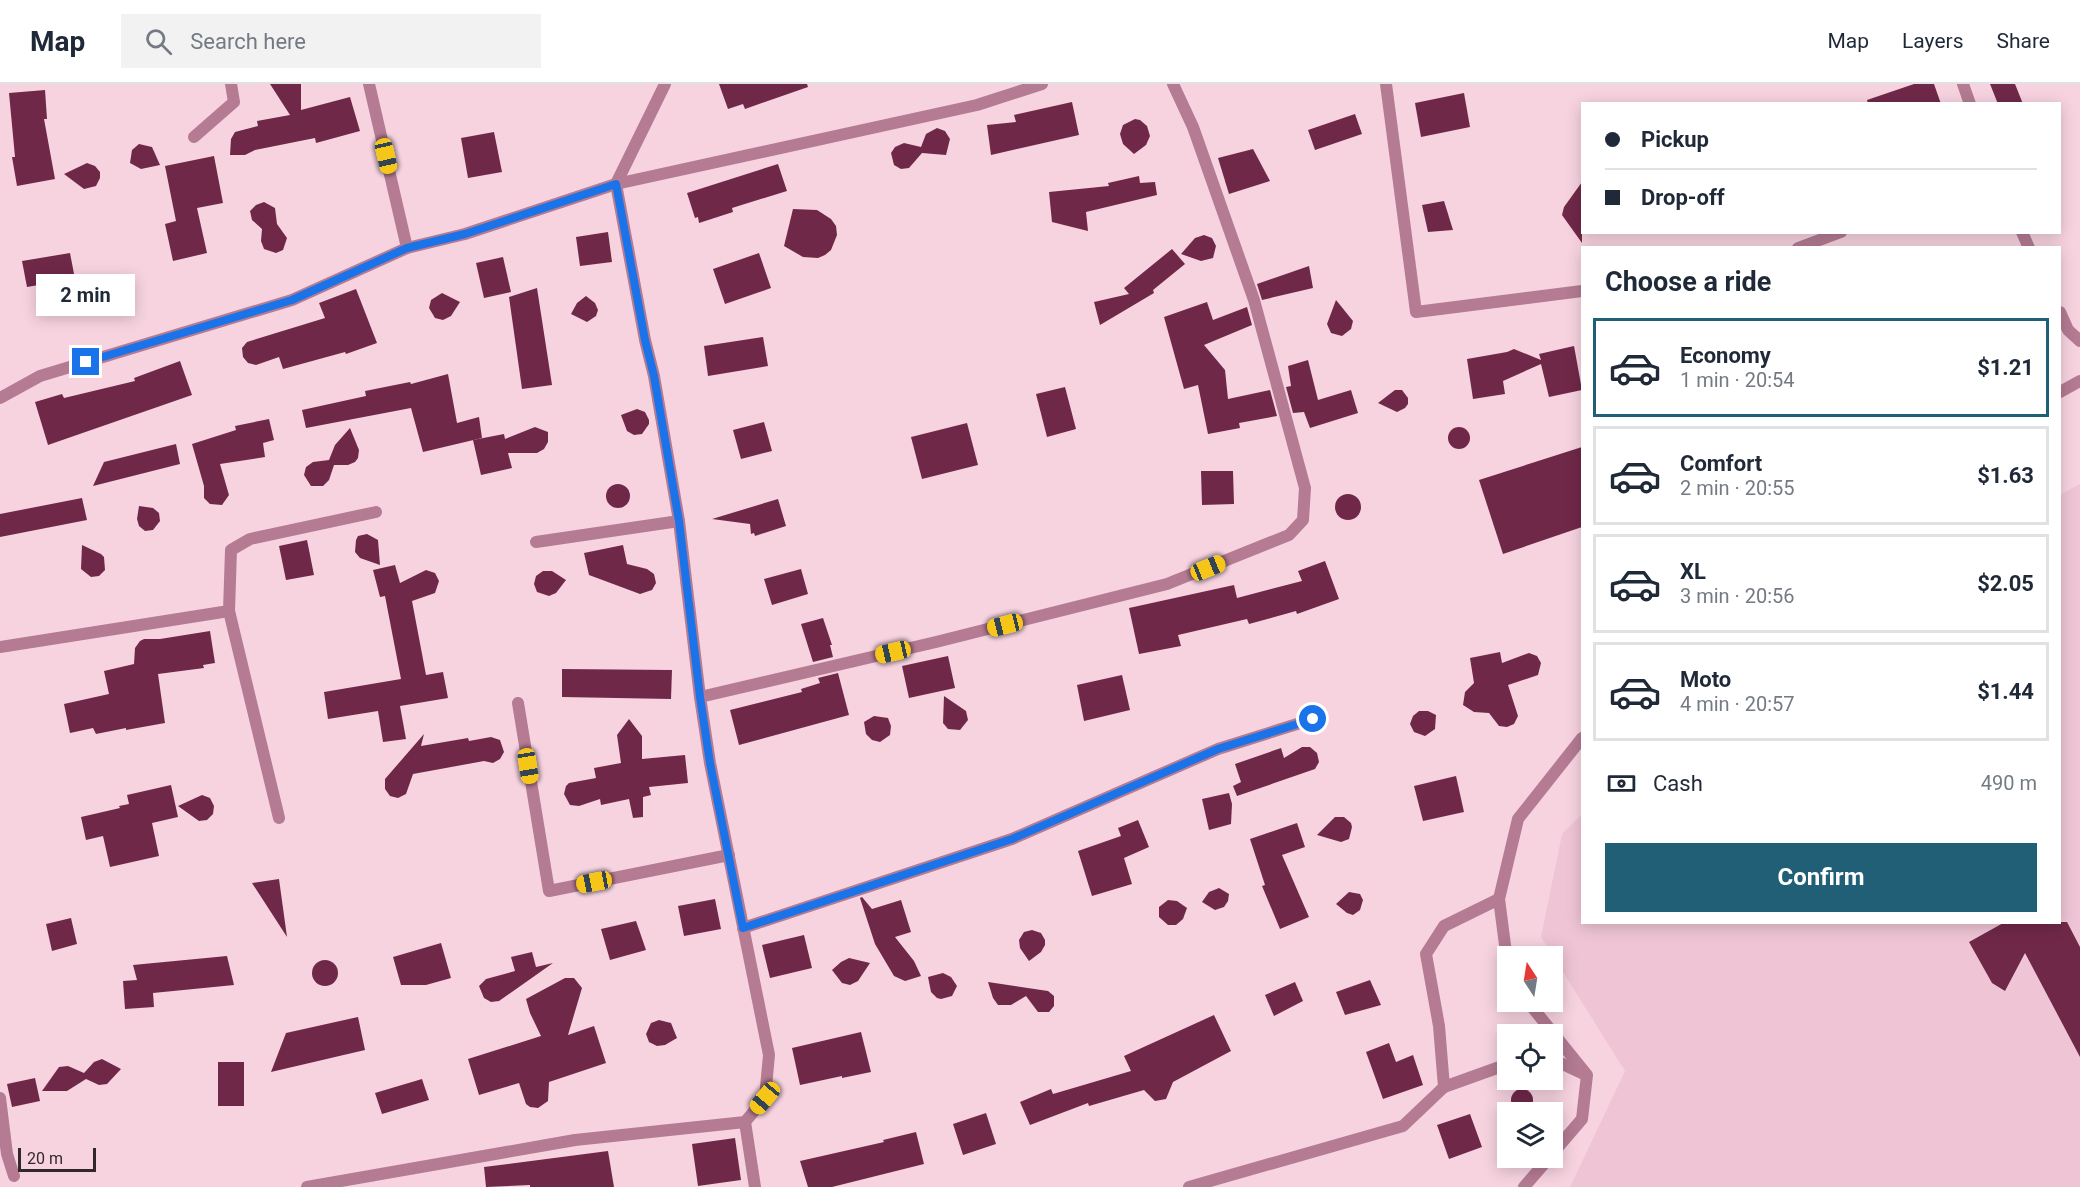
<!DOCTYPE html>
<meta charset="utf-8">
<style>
:root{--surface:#fff;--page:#f2f2f3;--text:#1f2937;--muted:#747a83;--line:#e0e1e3;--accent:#215f76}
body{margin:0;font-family:Roboto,sans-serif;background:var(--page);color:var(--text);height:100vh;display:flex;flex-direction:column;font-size:22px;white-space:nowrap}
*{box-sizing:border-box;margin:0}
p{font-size:20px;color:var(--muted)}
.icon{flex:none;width:33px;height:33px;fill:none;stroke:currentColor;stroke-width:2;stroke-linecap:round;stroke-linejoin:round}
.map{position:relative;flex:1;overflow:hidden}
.sheet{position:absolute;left:1581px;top:162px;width:480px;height:678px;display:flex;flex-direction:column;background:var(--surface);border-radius:0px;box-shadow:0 3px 15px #0003}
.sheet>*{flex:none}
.guide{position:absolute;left:1581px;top:18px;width:480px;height:132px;border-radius:0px;box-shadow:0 3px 15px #0003;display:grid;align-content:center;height:132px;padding:0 24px;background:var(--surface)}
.needle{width:39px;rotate:348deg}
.controls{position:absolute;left:1497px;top:862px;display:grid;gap:12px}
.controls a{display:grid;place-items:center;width:66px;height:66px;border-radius:0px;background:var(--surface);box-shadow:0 3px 15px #0003;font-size:30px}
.scale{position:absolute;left:18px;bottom:15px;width:78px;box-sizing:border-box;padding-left:6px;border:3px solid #34272c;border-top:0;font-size:16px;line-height:21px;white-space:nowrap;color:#34272c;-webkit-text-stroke:4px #f7d3e0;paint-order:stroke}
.end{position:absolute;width:27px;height:27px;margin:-14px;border:8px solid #1a73e8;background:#fff;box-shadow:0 0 0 3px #fff}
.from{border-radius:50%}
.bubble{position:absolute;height:42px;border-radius:0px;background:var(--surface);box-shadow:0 3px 15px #0003;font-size:20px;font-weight:700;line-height:42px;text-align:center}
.car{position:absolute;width:18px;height:36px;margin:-18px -9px;border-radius:8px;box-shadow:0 0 4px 2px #0007;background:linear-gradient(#f5c518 24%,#345 0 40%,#f5c518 0 76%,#345 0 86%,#f5c518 0)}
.guide b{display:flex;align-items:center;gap:21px;height:57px;font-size:22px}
.guide b+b{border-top:2px solid var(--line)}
.guide i{width:15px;height:15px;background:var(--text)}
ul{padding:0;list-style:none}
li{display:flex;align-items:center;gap:18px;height:99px;margin:0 12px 9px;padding:0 12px;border:3px solid var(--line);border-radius:0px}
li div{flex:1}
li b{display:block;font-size:22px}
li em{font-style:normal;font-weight:700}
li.selected{border-color:var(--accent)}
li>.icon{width:54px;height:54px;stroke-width:1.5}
h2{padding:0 24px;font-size:27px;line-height:72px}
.pay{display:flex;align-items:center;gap:15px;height:66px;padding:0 24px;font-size:22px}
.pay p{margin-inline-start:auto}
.action{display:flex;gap:12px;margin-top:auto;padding:12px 24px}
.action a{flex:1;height:69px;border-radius:0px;background:var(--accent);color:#fff;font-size:24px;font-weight:700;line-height:69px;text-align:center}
header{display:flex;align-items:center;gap:36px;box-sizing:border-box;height:84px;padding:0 30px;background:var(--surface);border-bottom:2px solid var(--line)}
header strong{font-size:28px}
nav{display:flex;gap:33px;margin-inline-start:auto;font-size:21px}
.search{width:420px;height:54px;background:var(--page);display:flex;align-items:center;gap:15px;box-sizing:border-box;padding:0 21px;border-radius:0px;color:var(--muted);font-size:22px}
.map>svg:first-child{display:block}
.built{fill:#efc5d5}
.building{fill:#702849}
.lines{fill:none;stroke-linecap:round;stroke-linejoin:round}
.minor{stroke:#b47b92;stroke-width:12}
.route{stroke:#1a73e8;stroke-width:8}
</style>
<header>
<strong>Map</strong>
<div class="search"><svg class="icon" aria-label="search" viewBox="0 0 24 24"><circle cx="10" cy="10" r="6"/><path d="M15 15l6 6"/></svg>Search here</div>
<nav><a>Map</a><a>Layers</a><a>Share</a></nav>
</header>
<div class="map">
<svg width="2080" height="1103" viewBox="0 0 2080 1103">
<rect width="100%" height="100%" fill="#f7d3e0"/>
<polygon class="built" points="2080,400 2080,1103 1570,1103 1625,987 1541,853 1562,750 1582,730 1582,838 2060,838 2060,411"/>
<g class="building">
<polygon points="270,0 301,0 301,26 350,13 360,47 316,59 315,54 255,66 245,71 230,71 231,55 235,48 258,42 257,37 290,31"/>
<polygon points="719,0 807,0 808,3 745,25 743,20 728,25"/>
<polygon points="1914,0 1934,0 1941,20 1868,20 1867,16"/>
<polygon points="1990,0 2015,0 2023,20 1998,20"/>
<polygon points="45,6 47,35 44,35 55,95 17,102 12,73 15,73 9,9"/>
<polygon points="1464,9 1470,43 1421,53 1415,19"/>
<polygon points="1072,18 1079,51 991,71 987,41 1016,38 1014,31"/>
<polygon points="1355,30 1362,50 1315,66 1308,46"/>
<polygon points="1135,35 1140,36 1147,42 1150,52 1146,61 1134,70 1123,60 1120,50 1123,41"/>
<polygon points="937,44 945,47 950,55 946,71 922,69 909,84 901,85 894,81 891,69 895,63 904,59 921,63 926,50"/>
<polygon points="494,48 502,88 468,94 461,54"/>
<polygon points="139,60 152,63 160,81 141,85 130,79 132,66"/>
<polygon points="1253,65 1270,97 1229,110 1218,74"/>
<polygon points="214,72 223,119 197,124 207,169 173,177 165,140 176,137 165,82"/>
<polygon points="87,79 95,82 100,88 100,94 96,102 84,105 64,90"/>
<polygon points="778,80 787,107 732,124 733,128 699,139 698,133 695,134 687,109"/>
<polygon points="1139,92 1140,99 1155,98 1157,111 1086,128 1088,147 1052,138 1049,108 1109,102 1108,99"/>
<polygon points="1582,98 1582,159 1562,131 1564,123"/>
<polygon points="1444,117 1453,146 1428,148 1422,121"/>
<polygon points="264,118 275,124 277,140 287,154 283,166 276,169 264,165 261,157 262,145 252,136 250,127 256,121"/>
<polygon points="793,125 817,126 831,135 836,142 837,151 831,166 825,171 818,174 803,173 784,162"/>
<polygon points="608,148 612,178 580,182 576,153"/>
<polygon points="1204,151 1212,154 1216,162 1213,174 1201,177 1181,170 1195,154"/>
<polygon points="1172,165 1185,180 1153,206 1154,209 1100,241 1094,218 1129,210 1124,204"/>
<polygon points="70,169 75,195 27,203 22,177"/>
<polygon points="759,169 771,204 725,220 713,185"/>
<polygon points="503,173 511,208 484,214 476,179"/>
<polygon points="1309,182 1313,204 1262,216 1257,200"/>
<polygon points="98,190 106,192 110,204 106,212 99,215 87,211 75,192"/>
<polygon points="537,204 552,301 522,305 509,213"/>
<polygon points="356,205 377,259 346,270 345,268 283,285 279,273 256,281 248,279 243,273 242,264 247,258 325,234 319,219"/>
<polygon points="442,209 460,218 451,232 443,236 435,234 429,224 431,216"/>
<polygon points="586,212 595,219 598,226 596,232 587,238 571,230 577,219"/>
<polygon points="1336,216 1353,237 1351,245 1342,252 1331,249 1327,240"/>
<polygon points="1207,218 1213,236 1247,223 1252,241 1204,261 1225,286 1228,315 1270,306 1277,332 1239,339 1240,344 1208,350 1198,301 1184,305 1164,233"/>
<polygon points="763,253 768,282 708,292 704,262"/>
<polygon points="1574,262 1582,306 1549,313 1541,280 1503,297 1505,310 1473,315 1467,275 1507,268 1514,265 1541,276 1539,270"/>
<polygon points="1308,276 1318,316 1351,306 1358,329 1310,344 1304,328 1293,329 1286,303 1291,302 1288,282"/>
<polygon points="180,277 192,311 48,361 35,318 62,310 64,314 135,297 134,294"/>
<polygon points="448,290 457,339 479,333 482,354 423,368 411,324 306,344 302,326 366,312 365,307 410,298 411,300"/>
<polygon points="1065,303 1076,345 1047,353 1036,310"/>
<polygon points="1395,306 1402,306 1408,314 1408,320 1405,324 1397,328 1378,319"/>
<polygon points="637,325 645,328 649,336 649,340 642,350 634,351 627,347 621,331"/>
<polygon points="269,335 274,356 263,359 265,373 220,380 229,411 222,421 210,420 204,414 204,402 192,360 236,346 235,342"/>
<polygon points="764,338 772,367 741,375 733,346"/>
<polygon points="967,339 978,381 922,395 911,353"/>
<polygon points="535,343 548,348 548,358 544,365 537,369 508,369 512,384 481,391 473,356 504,350 505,355"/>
<circle cx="1459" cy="354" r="11"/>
<polygon points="350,344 359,366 358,374 355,378 348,381 334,381 329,396 323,402 311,402 304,391 306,383 313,378 329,376 335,361"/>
<polygon points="176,360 180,380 93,402 104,378"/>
<polygon points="1582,363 1582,443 1503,470 1479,396"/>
<polygon points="1201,387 1233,387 1234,420 1202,421"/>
<circle cx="618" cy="412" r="12"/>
<circle cx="1348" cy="423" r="13"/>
<polygon points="82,414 87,436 0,453 0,430"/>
<polygon points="778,415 786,442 755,452 754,449 751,450 750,440 712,435"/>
<polygon points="139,422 153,424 159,429 160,437 153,446 145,447 139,442 137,435"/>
<polygon points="367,450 378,456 380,481 360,474 355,468 356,456 358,452"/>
<polygon points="307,456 314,491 286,496 279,462"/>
<polygon points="82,461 101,470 104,473 105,486 99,492 91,493 81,485"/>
<polygon points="623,461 627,480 647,485 654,490 656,499 652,506 640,510 589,491 584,469"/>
<polygon points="1325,477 1339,515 1297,530 1296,527 1249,540 1247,535 1178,551 1181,562 1139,570 1129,524 1234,501 1237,514 1302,497 1298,487"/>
<polygon points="395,481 400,499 426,486 435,489 439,497 435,509 412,517 426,591 443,588 448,614 400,622 406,655 383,658 378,627 328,635 324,608 401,595 385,512 380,513 373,486"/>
<polygon points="801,485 808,510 772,521 764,495"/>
<polygon points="543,487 552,487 566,496 556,509 549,512 537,508 534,500 536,492"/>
<polygon points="823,534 832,561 830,561 833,573 813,578 801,540"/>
<polygon points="210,547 215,579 203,581 204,584 158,590 165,639 126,646 126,644 96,650 93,644 70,649 64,620 109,610 104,587 134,580 135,564 140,557 144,555 160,555"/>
<polygon points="1500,568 1502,579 1529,569 1537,572 1541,579 1538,591 1508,601 1518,632 1514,640 1507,643 1499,642 1489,629 1474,628 1463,621 1465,608 1474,599 1470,574"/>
<polygon points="948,572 955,604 909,614 902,582"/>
<polygon points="562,585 672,586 671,615 562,613"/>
<polygon points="838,589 849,631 739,661 730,626 802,608 801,605 820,599 818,594"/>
<polygon points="1122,591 1130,626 1084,637 1077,601"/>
<polygon points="944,612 966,627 968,636 960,646 948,645 943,639"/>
<polygon points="1419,627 1428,627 1436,631 1435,645 1425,652 1414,648 1410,640 1413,632"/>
<polygon points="874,632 888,634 891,642 890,651 880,658 872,656 866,650 864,638"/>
<polygon points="629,635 642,652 642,675 685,671 688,699 649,703 651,711 643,713 643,733 633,734 629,715 601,721 600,715 579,722 570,721 564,710 566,702 569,699 596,694 594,684 621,679 617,651"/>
<polygon points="424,650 421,662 468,654 469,657 491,653 500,656 504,668 500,675 493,679 484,677 413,690 406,710 398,714 390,712 385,705 385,695"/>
<polygon points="1302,663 1310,663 1317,669 1319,678 1315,685 1237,712 1233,702 1241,698 1235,680 1281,664 1284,674"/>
<polygon points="1456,692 1464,728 1423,737 1414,702"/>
<polygon points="171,701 178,733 152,739 159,772 110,783 103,752 86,756 81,733 120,724 119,722 129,720 127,711"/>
<polygon points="1229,709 1232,720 1231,740 1209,746 1202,715"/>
<polygon points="202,711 210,714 214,722 213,730 207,736 199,737 178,722"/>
<polygon points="1335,733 1344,733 1351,739 1352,743 1349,755 1341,758 1317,751"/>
<polygon points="1138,736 1149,763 1124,774 1132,800 1092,812 1078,767 1121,752 1118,744"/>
<polygon points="1297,739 1305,763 1282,771 1309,833 1280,845 1262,802 1265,801 1250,755"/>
<polygon points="279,795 287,853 252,799"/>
<polygon points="1219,804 1229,810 1228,817 1224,823 1215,826 1202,818 1209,808"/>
<polygon points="1349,808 1360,810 1363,816 1360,826 1353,831 1347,829 1336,820"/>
<polygon points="862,813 872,825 901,816 911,848 895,853 914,877 921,892 905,897 894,892 875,860 860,814"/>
<polygon points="715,815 721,845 684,852 678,822"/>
<polygon points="1168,816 1177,817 1187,824 1183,835 1176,841 1168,841 1159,833 1159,823"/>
<polygon points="71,834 77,860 52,867 46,840"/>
<polygon points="636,837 646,866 610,876 601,845"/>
<polygon points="2005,838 2067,838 2080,863 2080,973 2025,869 2005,907 1992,899 1969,858"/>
<polygon points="1032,846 1041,849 1045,856 1045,861 1041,868 1029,877 1020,864 1019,856 1024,848"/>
<polygon points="804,851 812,884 770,894 762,861"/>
<polygon points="441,859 451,894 426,901 401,901 393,873"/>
<polygon points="532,868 536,883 553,879 499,917 491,918 484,914 479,902 486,895 515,887 511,873"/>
<polygon points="227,872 234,901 153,909 154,923 125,925 123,897 137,896 133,881"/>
<polygon points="849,874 870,879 858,897 850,901 842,899 832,886 841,878"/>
<circle cx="325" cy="889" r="13"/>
<polygon points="943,889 951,893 957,902 952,912 941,915 937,914 931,908 928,893"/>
<polygon points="565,894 574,894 582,904 568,951 594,942 606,979 549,998 548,1017 538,1024 530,1023 526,1020 519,999 479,1011 468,975 541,952 530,929 526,915"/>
<polygon points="1370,896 1381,921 1345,931 1336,908"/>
<polygon points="988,898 1048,907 1054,912 1054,922 1049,928 1038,928 1026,912 1011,921 998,921 993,914"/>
<polygon points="1295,898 1303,917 1274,932 1265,911"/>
<polygon points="1214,931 1231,967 1173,998 1166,1015 1155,1017 1144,1006 1089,1022 1088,1019 1030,1041 1020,1018 1051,1005 1053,1010 1131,987 1124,972"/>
<polygon points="358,933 365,966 271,988 286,949"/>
<polygon points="659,936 671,939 677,954 665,961 657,962 649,958 646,950 651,939"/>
<polygon points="861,948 871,988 842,994 842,992 800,1001 792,964"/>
<polygon points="1389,959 1396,978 1413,971 1423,1001 1383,1015 1366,968"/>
<polygon points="102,975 121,985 107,1000 99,1001 86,995 67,1007 42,1007 59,983 68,982 84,989 94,978"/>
<rect x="218" y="978" width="26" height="44"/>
<polygon points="35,994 40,1017 12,1023 7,1000"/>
<polygon points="422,995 429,1016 382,1030 375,1009"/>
<circle cx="1522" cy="1016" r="11"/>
<polygon points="986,1029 996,1060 963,1071 953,1040"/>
<polygon points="1470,1030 1482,1063 1449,1075 1437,1041"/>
<polygon points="916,1048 924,1080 832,1103 808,1103 800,1077 884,1058 883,1056"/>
<polygon points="735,1054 741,1096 698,1102 692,1060"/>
<polygon points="608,1067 614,1103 530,1103 530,1101 486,1103 484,1083"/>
</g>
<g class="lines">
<g class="minor">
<polyline points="369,0 407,164"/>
<polyline points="665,0 616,100 645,256 654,292 679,437 700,613 710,679 769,971 765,1014 745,1038 755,1103"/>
<polyline points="1386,0 1416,228 1582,207"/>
<polyline points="1963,0 1970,20"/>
<polyline points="194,53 234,18 231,0"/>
<polyline points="2022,148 2029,164"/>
<polyline points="1798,164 1841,148"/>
<polyline points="2060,228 2068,246 2080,257"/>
<polyline points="2060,308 2080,297"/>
<polyline points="0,314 40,292 292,216 407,164 465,150 616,100 977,21 1042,0"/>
<polyline points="536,458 679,437"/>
<polyline points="229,527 279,734"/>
<polyline points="0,563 229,527 231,466 250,455 376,428"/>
<polyline points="700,613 936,558 1167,500 1289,451 1303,436 1305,404 1254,216 1193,43 1173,0"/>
<polyline points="518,619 549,807 729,771"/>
<polyline points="743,844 1012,755 1218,665 1313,635"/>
<polyline points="1508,884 1499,815 1518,735 1582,654"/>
<polyline points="1528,918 1587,991 1582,1035 1552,1070"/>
<polyline points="1552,975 1584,990"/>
<polyline points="1444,1003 1439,942 1426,870 1444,842 1499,815"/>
<polyline points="0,1014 7,1070 14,1092"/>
<polyline points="307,1103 575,1056 745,1038"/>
<polyline points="1189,1103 1403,1042 1444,1003 1508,980"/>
<polyline points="1524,1103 1549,1074"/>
</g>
</g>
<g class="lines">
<polyline class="route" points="86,278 292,216 407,164 465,150 616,100 645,256 654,292 679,437 700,613 710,679 743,844 1012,755 1218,665 1313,635"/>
</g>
</svg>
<div class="controls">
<a><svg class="needle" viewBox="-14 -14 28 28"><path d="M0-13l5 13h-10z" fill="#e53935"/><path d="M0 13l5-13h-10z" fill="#747a83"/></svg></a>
<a><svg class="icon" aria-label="locate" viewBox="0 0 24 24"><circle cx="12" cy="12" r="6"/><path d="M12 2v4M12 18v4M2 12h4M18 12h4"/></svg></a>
<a><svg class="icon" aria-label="layers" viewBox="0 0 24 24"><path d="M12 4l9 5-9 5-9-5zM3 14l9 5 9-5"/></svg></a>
</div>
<div class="scale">20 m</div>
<i class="end from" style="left:1313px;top:635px"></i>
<i class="end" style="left:86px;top:278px"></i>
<div class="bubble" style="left:36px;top:190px;width:99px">2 min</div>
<i class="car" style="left:386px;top:72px;rotate:167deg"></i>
<i class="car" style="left:1208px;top:484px;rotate:68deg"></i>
<i class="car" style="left:1005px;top:541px;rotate:256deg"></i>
<i class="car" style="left:893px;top:568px;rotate:257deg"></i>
<i class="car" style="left:528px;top:682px;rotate:171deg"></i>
<i class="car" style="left:594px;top:798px;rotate:259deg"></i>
<i class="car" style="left:765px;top:1014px;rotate:220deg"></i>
<div class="guide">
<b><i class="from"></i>Pickup</b>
<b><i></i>Drop-off</b>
</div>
<section class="sheet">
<h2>Choose a ride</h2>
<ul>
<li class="selected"><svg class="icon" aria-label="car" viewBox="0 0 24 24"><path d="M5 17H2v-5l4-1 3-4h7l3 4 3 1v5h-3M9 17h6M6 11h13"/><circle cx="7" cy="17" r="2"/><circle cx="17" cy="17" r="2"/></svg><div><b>Economy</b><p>1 min · 20:54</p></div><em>$1.21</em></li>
<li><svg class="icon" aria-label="car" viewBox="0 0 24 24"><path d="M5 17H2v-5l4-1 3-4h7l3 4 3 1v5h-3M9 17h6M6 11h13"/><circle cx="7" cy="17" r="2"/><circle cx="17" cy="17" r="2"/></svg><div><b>Comfort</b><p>2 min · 20:55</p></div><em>$1.63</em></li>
<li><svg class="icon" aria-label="car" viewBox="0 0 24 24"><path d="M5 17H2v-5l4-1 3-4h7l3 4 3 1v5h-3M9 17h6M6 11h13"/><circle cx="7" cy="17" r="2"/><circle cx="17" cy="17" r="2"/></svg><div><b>XL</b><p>3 min · 20:56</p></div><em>$2.05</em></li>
<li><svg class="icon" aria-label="car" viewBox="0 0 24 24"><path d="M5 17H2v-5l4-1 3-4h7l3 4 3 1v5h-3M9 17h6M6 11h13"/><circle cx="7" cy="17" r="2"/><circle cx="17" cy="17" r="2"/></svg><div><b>Moto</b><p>4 min · 20:57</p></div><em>$1.44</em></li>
</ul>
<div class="pay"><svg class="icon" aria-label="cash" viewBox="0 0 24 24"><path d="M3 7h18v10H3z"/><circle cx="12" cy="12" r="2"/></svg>Cash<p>490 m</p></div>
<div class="action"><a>Confirm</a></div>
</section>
</div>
